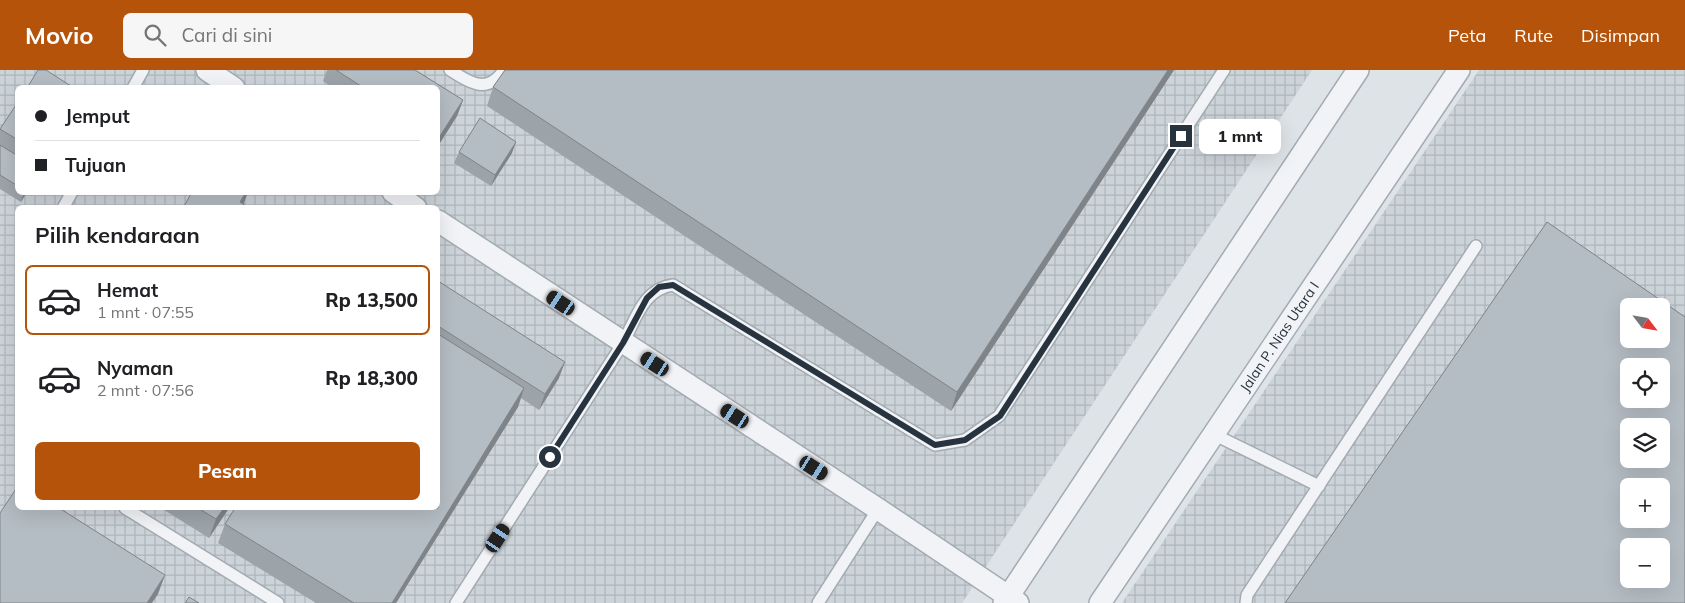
<!DOCTYPE html>
<html lang="id">
<meta charset="utf-8">
<style>
:root{--surface:#fff;--page:#f6f6f6;--text:#202124;--muted:#757577;--line:#e0e0e0;--accent:#b45309}
body{margin:0;font-family:Mulish,sans-serif;background:var(--page);color:var(--text);height:100vh;display:flex;flex-direction:column;font-size:19px;white-space:nowrap}
*{box-sizing:border-box;margin:0}
p{font-size:16px;color:var(--muted)}
.icon{flex:none;width:28px;height:28px;fill:none;stroke:currentColor;stroke-width:2;stroke-linecap:round;stroke-linejoin:round}
.map{position:relative;flex:1;overflow:hidden}
.panel{position:absolute;left:15px;top:135px;width:425px;height:305px;display:flex;flex-direction:column;background:var(--surface);border-radius:8px;box-shadow:0 5px 20px #0002}
.panel>*{flex:none}
.hud{position:absolute;left:15px;top:15px;width:425px;height:110px;border-radius:8px;box-shadow:0 5px 20px #0002;display:grid;align-content:center;height:110px;padding:0 20px;background:var(--surface)}
.needle{width:32px;rotate:121deg}
.buttons{position:absolute;left:1620px;top:228px;display:grid;gap:10px}
.buttons a{display:grid;place-items:center;width:50px;height:50px;border-radius:8px;background:var(--surface);box-shadow:0 5px 20px #0002;font-size:25px}
.end{position:absolute;width:22px;height:22px;margin:-11px;border:6px solid #27333e;background:#fff;box-shadow:0 0 0 2px #fff}
.from{border-radius:50%}
.bubble{position:absolute;height:35px;border-radius:8px;background:var(--surface);box-shadow:0 5px 20px #0002;font-size:16px;font-weight:800;line-height:35px;text-align:center}
.car{position:absolute;width:15px;height:30px;margin:-15px -8px;border-radius:6px;box-shadow:0 0 4px 1px #0007;background:linear-gradient(#222 24%,#8ab4d8 0 40%,#222 0 76%,#8ab4d8 0 86%,#222 0)}
.hud b{display:flex;align-items:center;gap:18px;height:48px;font-size:19px}
.hud b+b{border-top:1px solid var(--line)}
.hud i{width:12px;height:12px;background:var(--text)}
ul{padding:0;list-style:none}
li{display:flex;align-items:center;gap:15px;height:70px;margin:0 10px 8px;padding:0 10px;border:2px solid transparent;border-radius:8px}
li div{flex:1}
li b{display:block;font-size:19px}
li em{font-style:normal;font-weight:800}
li.current{border-color:var(--accent)}
li>.icon{width:45px;height:45px;stroke-width:1.5}
h2{padding:0 20px;font-size:22px;line-height:60px}
.cta{display:flex;gap:10px;margin-top:auto;padding:10px 20px}
.cta a{flex:1;height:58px;border-radius:8px;background:var(--accent);color:#fff;font-size:20px;font-weight:800;line-height:58px;text-align:center}
header{display:flex;align-items:center;gap:30px;box-sizing:border-box;height:70px;padding:0 25px;background:var(--accent);color:#fff}
header strong{font-size:24px}
nav{display:flex;gap:28px;margin-inline-start:auto;font-size:18px}
.search{width:350px;height:45px;background:var(--page);display:flex;align-items:center;gap:12px;box-sizing:border-box;padding:0 18px;border-radius:8px;color:var(--muted);font-size:19px}
.map>svg:first-child{display:block}
.industrial{fill:url(#industrial-grid);fill-rule:evenodd}
.lines{fill:none;stroke-linecap:round;stroke-linejoin:round}
.service-casing{stroke:#a3abb2;stroke-width:14}
.minor-casing{stroke:#a3abb2;stroke-width:24}
.service{stroke:#f1f3f6;stroke-width:11}
.minor{stroke:#f1f3f6;stroke-width:21}
.wall{fill:#9ca3a9}
.shaded-wall{fill:#7f8489}
.building{fill:#b5bdc4;stroke:#7f8489;fill-rule:evenodd}
.route{stroke:#27333e;stroke-width:6}
.labels{text-anchor:middle;dominant-baseline:central;stroke-width:4.5;stroke-linejoin:round;paint-order:stroke}
.street-label{font-size:14px;fill:#27333e;stroke:#edf2f5}
</style>
<header>
<strong>Movio</strong>
<div class="search"><svg class="icon" aria-label="search" viewBox="0 0 24 24"><circle cx="10" cy="10" r="6"/><path d="M15 15l6 6"/></svg>Cari di sini</div>
<nav><a>Peta</a><a>Rute</a><a>Disimpan</a></nav>
</header>
<div class="map">
<svg width="1685" height="533" viewBox="0 0 1685 533">
<defs>
<pattern id="industrial-grid" width="8" height="8" patternUnits="userSpaceOnUse" patternTransform="scale(1.25)"><rect width="8" height="8" fill="#ccd3d9"/><path d="M0 4h8M4 0v8" fill="none" stroke="#afb6bb"/></pattern>
</defs>
<rect width="100%" height="100%" fill="#dee3e8"/>
<g class="industrial">
<path d="M0,0h1312l-350,533h-962zM18,18h420v104h-420zM18,138h420v300h-420z"/>
<path d="M1479,0h206v533h-563zM1629,236h32v33h-32zM1629,296h32v33h-32zM1629,356h32v33h-32zM1629,416h32v33h-32zM1629,476h32v33h-32z"/>
</g>
<g class="lines">
<g class="service-casing">
<g id="service">
<path d="M450,0c21,14 38,24 54,0"/>
<polyline points="133,18 143,0"/>
<polyline points="63,138 72,122"/>
<polyline points="1213,364 1319,416"/>
<polyline points="125,438 278,533"/>
<path d="M456,533l167,-260c13,-24 20,-54 50,-58l262,160 30,-5 34,-24 225,-346"/>
<polyline points="818,533 878,439"/>
<polyline points="1246,533 1247,525 1476,176"/>
</g>
</g>
<g class="minor-casing">
<g id="minor">
<polyline points="207,0 234,18"/>
<polyline points="393,122 416,138"/>
<polyline points="438,151 878,439 1018,533"/>
<polyline points="1004,533 1358,0"/>
<path id="s1" d="M1100,533l359,-533"/>
</g>
</g>
<use href="#service" class="service"/>
<use href="#minor" class="minor"/>
</g>
<g class="wall">
<polygon points="327,0 415,0 463,30 457,46 438,76 438,18 333,18 323,11"/>
<polygon points="505,0 1174,0 951,341 487,36 493,17"/>
<polygon points="18,32 18,122 27,122 21,132 0,119 0,60"/>
<polygon points="459,82 512,83 491,116 454,93"/>
<polygon points="438,211 559,308 539,340 521,328 518,337 396,533 316,533 218,473 225,454 438,438"/>
<polygon points="161,438 229,438 209,468"/>
</g>
<g class="shaded-wall">
<polygon points="1168,0 1174,0 951,341 957,322"/>
<polygon points="463,30 457,46 438,76 438,72 440,66"/>
<polygon points="516,72 512,83 491,116 495,105"/>
<polygon points="24,122 27,122 21,132"/>
<polygon points="246,122 248,122 244,133 242,138 240,132"/>
<polygon points="565,292 559,308 539,340 545,324"/>
<polygon points="524,318 518,337 396,533 392,533"/>
<polygon points="224,438 229,438 209,468 216,449"/>
<polygon points="165,505 158,524 152,533 147,533"/>
</g>
<g class="building">
<polygon points="38,0 46,0 74,18 27,18"/>
<polygon points="336,0 415,0 463,30 440,66 438,65 438,18 364,18"/>
<polygon points="505,0 1168,0 957,322 493,17"/>
<polygon points="18,32 18,70 0,59"/>
<polygon points="480,48 516,72 495,105 459,82"/>
<polygon points="0,75 18,86 18,116 0,105"/>
<polygon points="192,122 246,122 240,132 249,138 183,138"/>
<path d="M1547,152l138,95v286h-400zM1629,236h32v33h-32zM1629,296h32v33h-32zM1629,356h32v33h-32zM1629,416h32v33h-32zM1629,476h32v33h-32z"/>
<polygon points="438,211 565,292 545,324 438,256"/>
<polygon points="438,264 524,318 392,533 354,533 225,454 235,438 438,438"/>
<polygon points="18,416 18,438 59,438 165,505 147,533 0,533 0,443"/>
<polygon points="198,438 224,438 216,449"/>
<polygon points="189,527 199,533 185,533"/>
</g>
<g class="lines">
<polyline class="route" points="550,387 623,273 647,228 659,217 673,215 935,375 965,370 1000,346 1181,66"/>
</g>
<g class="labels">
<g class="street-label">
<text stroke="none"><textPath href="#s1" startOffset="321">Jalan P. Nias Utara I</textPath></text>
</g>
</g>
</svg>
<div class="buttons">
<a><svg class="needle" viewBox="-14 -14 28 28"><path d="M0-13l5 13h-10z" fill="#e53935"/><path d="M0 13l5-13h-10z" fill="#757577"/></svg></a>
<a><svg class="icon" aria-label="locate" viewBox="0 0 24 24"><circle cx="12" cy="12" r="6"/><path d="M12 2v4M12 18v4M2 12h4M18 12h4"/></svg></a>
<a><svg class="icon" aria-label="layers" viewBox="0 0 24 24"><path d="M12 4l9 5-9 5-9-5zM3 14l9 5 9-5"/></svg></a>
<a>+</a>
<a>−</a>
</div>
<i class="end from" style="left:550px;top:387px"></i>
<i class="end" style="left:1181px;top:66px"></i>
<div class="bubble" style="left:1199px;top:49px;width:82px">1 mnt</div>
<i class="car" style="left:561px;top:233px;rotate:304deg"></i>
<i class="car" style="left:655px;top:294px;rotate:303deg"></i>
<i class="car" style="left:735px;top:346px;rotate:303deg"></i>
<i class="car" style="left:814px;top:398px;rotate:123deg"></i>
<i class="car" style="left:498px;top:468px;rotate:33deg"></i>
<div class="hud">
<b><i class="from"></i>Jemput</b>
<b><i></i>Tujuan</b>
</div>
<section class="panel">
<h2>Pilih kendaraan</h2>
<ul>
<li class="current"><svg class="icon" aria-label="car" viewBox="0 0 24 24"><path d="M5 17H2v-5l4-1 3-4h7l3 4 3 1v5h-3M9 17h6M6 11h13"/><circle cx="7" cy="17" r="2"/><circle cx="17" cy="17" r="2"/></svg><div><b>Hemat</b><p>1 mnt · 07:55</p></div><em>Rp 13,500</em></li>
<li><svg class="icon" aria-label="car" viewBox="0 0 24 24"><path d="M5 17H2v-5l4-1 3-4h7l3 4 3 1v5h-3M9 17h6M6 11h13"/><circle cx="7" cy="17" r="2"/><circle cx="17" cy="17" r="2"/></svg><div><b>Nyaman</b><p>2 mnt · 07:56</p></div><em>Rp 18,300</em></li>
</ul>
<div class="cta"><a>Pesan</a></div>
</section>
</div>
